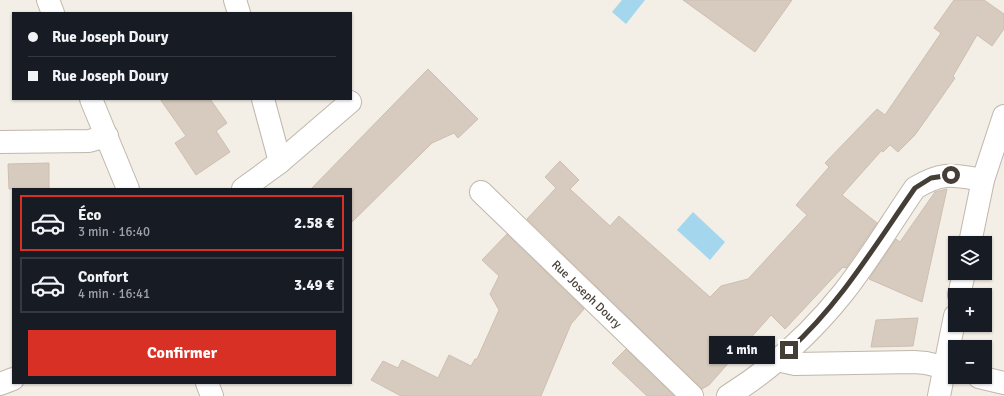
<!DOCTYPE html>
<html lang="fr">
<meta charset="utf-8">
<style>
:root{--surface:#171b24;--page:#20242c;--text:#f1f3f6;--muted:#9ea1a6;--line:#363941;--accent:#d93025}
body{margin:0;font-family:Signika,sans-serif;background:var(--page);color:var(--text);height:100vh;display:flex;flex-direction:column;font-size:15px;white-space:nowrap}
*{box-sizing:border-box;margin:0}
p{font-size:13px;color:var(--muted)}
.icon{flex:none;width:22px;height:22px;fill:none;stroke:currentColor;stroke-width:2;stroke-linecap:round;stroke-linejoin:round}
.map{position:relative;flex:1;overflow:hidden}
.details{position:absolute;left:12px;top:188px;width:340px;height:196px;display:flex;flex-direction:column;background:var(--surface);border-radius:0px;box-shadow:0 1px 3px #0004}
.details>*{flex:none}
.top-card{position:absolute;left:12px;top:12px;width:340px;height:88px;border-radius:0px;box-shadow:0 1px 3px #0004;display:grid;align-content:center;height:88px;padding:0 16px;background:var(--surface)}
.buttons{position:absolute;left:948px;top:236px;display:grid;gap:8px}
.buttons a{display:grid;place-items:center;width:44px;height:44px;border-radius:0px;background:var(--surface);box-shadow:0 1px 3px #0004;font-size:20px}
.end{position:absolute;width:18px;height:18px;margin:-9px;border:5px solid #453e36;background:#fff;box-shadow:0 0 0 2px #fff}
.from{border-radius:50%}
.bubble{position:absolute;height:28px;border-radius:0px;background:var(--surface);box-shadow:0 1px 3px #0004;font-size:13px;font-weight:700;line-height:28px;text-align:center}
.top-card b{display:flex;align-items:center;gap:14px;height:38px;font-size:15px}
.top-card b+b{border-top:1px solid var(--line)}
.top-card i{width:10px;height:10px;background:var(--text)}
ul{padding:7px 0 0;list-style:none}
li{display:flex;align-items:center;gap:12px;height:56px;margin:0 8px 6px;padding:0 8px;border:2px solid var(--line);border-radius:0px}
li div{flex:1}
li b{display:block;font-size:15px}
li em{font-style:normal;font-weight:700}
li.on{border-color:var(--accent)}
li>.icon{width:36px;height:36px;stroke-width:1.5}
.button{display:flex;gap:8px;margin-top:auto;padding:8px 16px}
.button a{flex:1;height:46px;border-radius:0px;background:var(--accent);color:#fff;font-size:16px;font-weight:700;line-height:46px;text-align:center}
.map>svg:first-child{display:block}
.water{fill:#a4d7ee}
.building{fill:#d7cbbf;stroke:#cebfaf}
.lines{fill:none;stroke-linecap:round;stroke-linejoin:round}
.street-casing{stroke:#c1b7ac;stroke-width:24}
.street{stroke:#fff;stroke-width:22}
.route{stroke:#453e36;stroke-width:5}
.labels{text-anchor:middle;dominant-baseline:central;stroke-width:3;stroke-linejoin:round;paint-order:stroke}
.street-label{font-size:12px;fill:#453e36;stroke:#fff}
</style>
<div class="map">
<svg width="1004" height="396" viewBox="0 0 1004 396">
<rect width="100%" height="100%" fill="#f3eee6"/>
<g class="water">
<polygon points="622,0 645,0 626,24 612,12"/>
<polygon points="693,212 725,242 710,260 677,230"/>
</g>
<g class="building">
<polygon points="683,0 792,0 755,52"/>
<polygon points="954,0 984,0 1004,14 1004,29 992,46 977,35 953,76 955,78 915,135 898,152 890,145 883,152 882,150 842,195 877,223 846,268 843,267 785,329 771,315 709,385 702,389 527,219 556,188 545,177 560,161 579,180 570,189 610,226 619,216 710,297 721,286 748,279 807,215 796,205 829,167 825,163 877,109 885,115 941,33 934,28"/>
<polygon points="428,69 478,119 458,138 454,133 432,143 351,223 351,189 311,189"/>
<polygon points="160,99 210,99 227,123 216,131 230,152 196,175 175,143 186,136"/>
<polygon points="49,163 49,189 9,189 8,164"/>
<polygon points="947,189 922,302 869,279 896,239 900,242 935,192"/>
<polygon points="507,234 584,309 571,324 541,396 401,396 371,380 383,361 398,368 402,360 438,378 449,355 471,366 475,359 477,359 499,310 490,294 499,276 482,260"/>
<polygon points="918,318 913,346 871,347 876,320"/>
<polygon points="626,349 674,396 647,396 612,363"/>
</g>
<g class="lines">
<g class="street-casing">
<g id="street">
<polyline points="48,0 53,13"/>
<polyline points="235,0 239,13"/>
<polyline points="91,99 128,189"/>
<polyline points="0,142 89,141 107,136"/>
<polyline points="280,162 350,102"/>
<polyline points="243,189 280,162 263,99"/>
<path id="s1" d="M481,192l211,204"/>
<polyline points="970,243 983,180 1004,116"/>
<polyline points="959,295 964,273"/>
<polyline points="777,360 795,364 914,362 926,363 955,370"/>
<polyline points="979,377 1004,383"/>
<polyline points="207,383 212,396"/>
<polyline points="0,384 13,379"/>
<path d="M728,396c43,-27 83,-63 115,-103 26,-33 48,-70 72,-105 28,-17 38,-13 68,-8"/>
<polyline points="939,396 955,316"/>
</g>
</g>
<use href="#street" class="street"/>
</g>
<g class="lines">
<path class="route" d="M789,350c52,-47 86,-105 126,-162l16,-10 20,-3"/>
</g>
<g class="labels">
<g class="street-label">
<text stroke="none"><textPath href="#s1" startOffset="147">Rue Joseph Doury</textPath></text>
</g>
</g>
</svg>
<div class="buttons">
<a><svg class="icon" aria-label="layers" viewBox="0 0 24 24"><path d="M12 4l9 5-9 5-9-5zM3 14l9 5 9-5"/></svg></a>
<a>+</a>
<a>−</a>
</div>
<i class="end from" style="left:951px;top:175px"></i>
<i class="end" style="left:789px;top:350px"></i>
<div class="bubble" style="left:709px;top:336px;width:66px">1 min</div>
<div class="top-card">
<b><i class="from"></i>Rue Joseph Doury</b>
<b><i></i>Rue Joseph Doury</b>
</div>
<section class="details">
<ul>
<li class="on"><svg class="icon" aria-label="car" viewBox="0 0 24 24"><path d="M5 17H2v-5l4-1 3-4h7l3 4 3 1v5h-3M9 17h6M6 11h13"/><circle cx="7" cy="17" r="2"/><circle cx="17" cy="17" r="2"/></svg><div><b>Éco</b><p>3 min · 16:40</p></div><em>2.58 €</em></li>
<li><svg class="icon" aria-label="car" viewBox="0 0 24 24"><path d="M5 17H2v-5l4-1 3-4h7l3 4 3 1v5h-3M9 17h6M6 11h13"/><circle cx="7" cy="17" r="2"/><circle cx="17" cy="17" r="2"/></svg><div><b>Confort</b><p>4 min · 16:41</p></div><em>3.49 €</em></li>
</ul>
<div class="button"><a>Confirmer</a></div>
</section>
</div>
